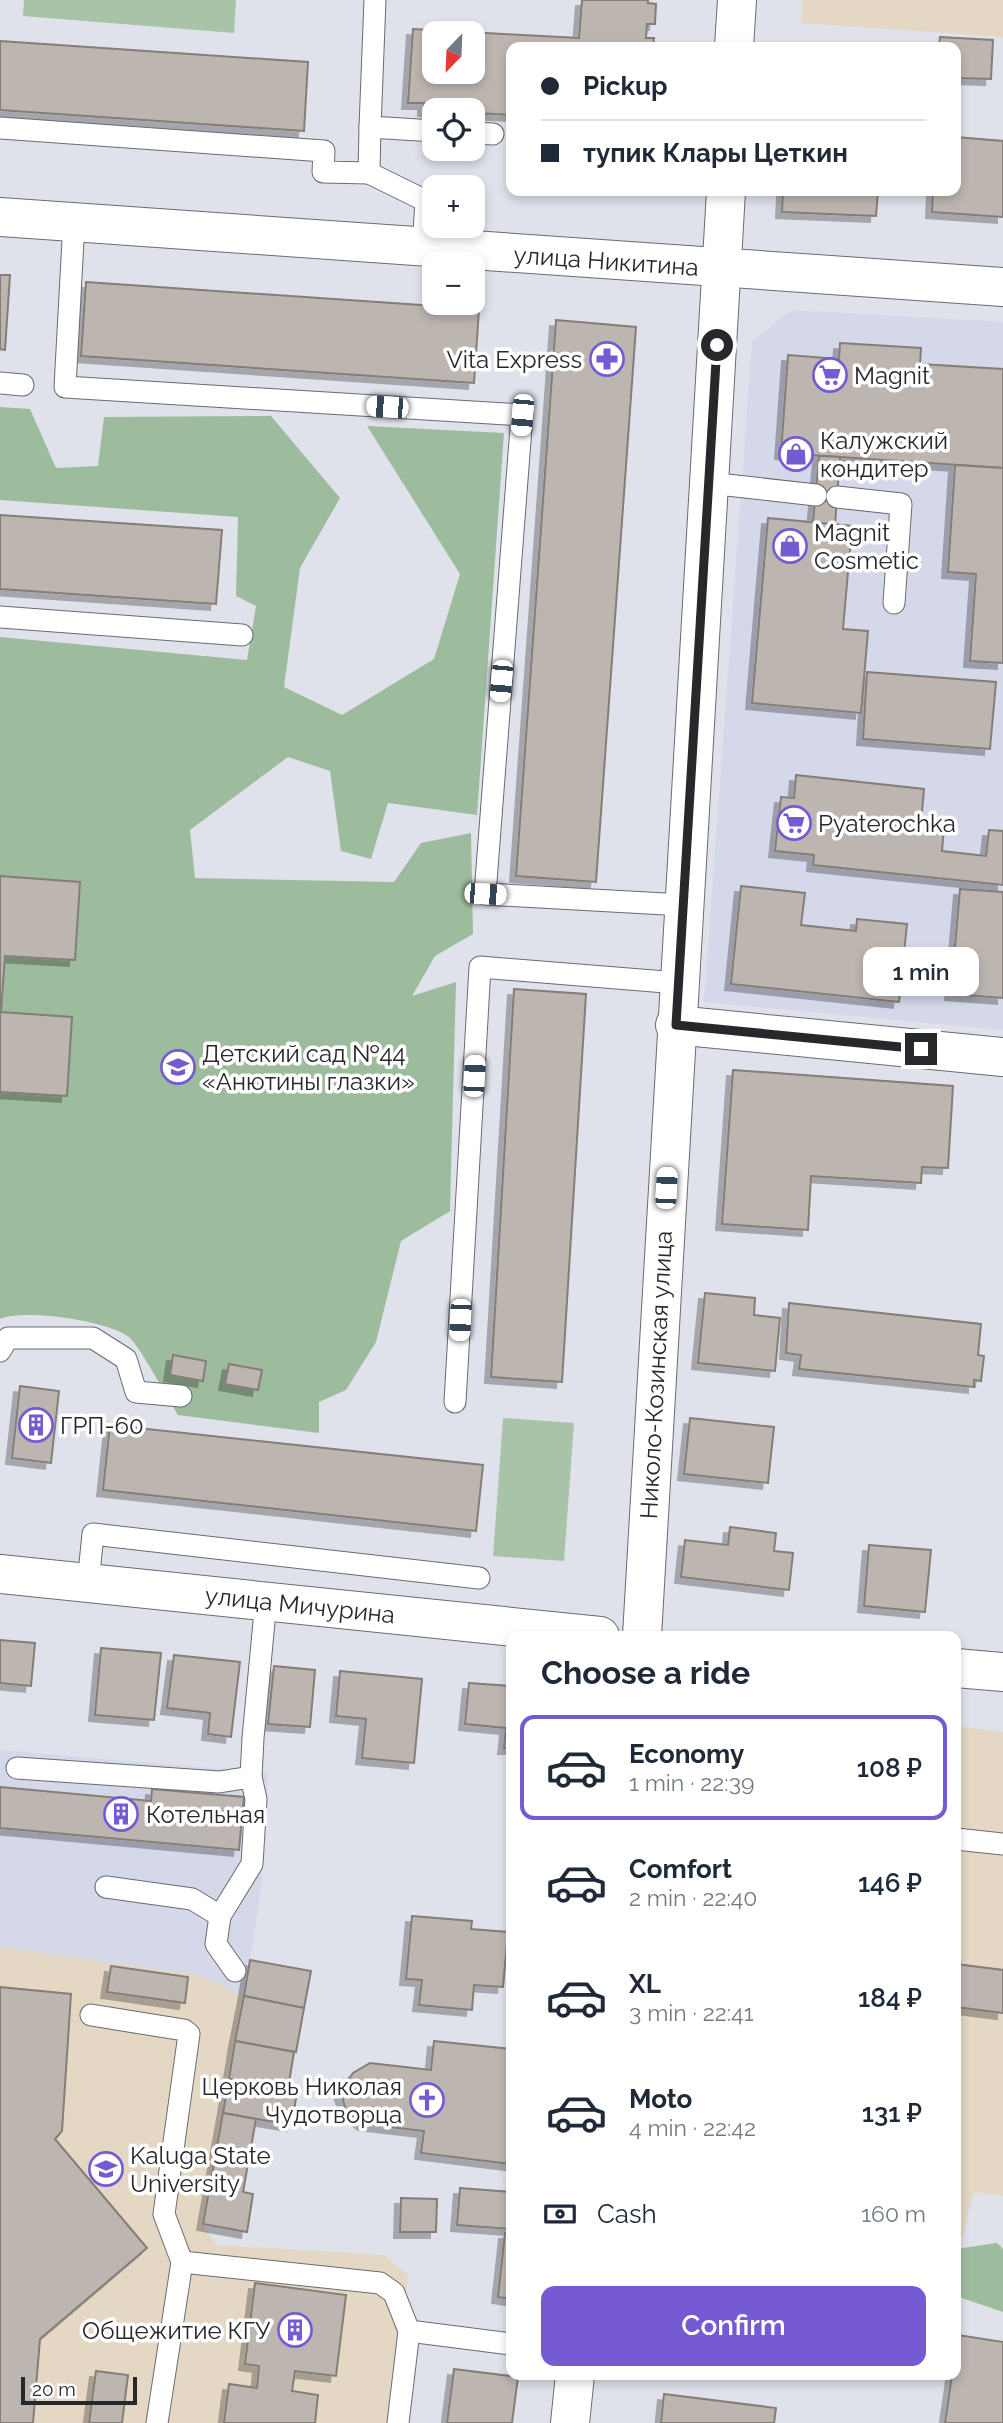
<!DOCTYPE html>
<meta charset="utf-8">
<style>
:root{--surface:#fff;--page:#f2f2f3;--text:#1f2937;--muted:#747a83;--line:#e0e1e3;--accent:#755ad4}
body{margin:0;font-family:Raleway,sans-serif;background:var(--page);color:var(--text);height:100vh;display:flex;flex-direction:column;font-size:26px;white-space:nowrap}
*{box-sizing:border-box;margin:0}
p{font-size:23px;color:var(--muted)}
.icon{flex:none;width:38px;height:38px;fill:none;stroke:currentColor;stroke-width:2;stroke-linecap:round;stroke-linejoin:round}
.map{position:relative;flex:1;overflow:hidden}
.panel{position:absolute;left:506px;top:1631px;width:455px;height:749px;display:flex;flex-direction:column;background:var(--surface);border-radius:14px;box-shadow:0 4px 10px #0003}
.panel>*{flex:none}
.hud{position:absolute;left:506px;top:42px;width:455px;height:154px;border-radius:14px;box-shadow:0 4px 10px #0003;display:grid;align-content:center;height:154px;padding:0 35px;background:var(--surface)}
.needle{width:46px;rotate:203deg}
.controls{position:absolute;left:422px;top:21px;display:grid;gap:14px}
.controls a{display:grid;place-items:center;width:63px;height:63px;border-radius:14px;background:var(--surface);box-shadow:0 4px 10px #0003;font-size:35px}
.scale{position:absolute;left:21px;bottom:18px;width:116px;box-sizing:border-box;padding-left:7px;border:4px solid #27282b;border-top:0;font-size:19px;line-height:24px;white-space:nowrap;color:#27282b;-webkit-text-stroke:5px #fff;paint-order:stroke}
.end{position:absolute;width:32px;height:32px;margin:-16px;border:9px solid #27282b;background:#fff;box-shadow:0 0 0 4px #fff}
.from{border-radius:50%}
.bubble{position:absolute;height:49px;border-radius:14px;background:var(--surface);box-shadow:0 4px 10px #0003;font-size:23px;font-weight:600;line-height:49px;text-align:center}
.car{position:absolute;width:21px;height:42px;margin:-21px -10px;border-radius:9px;box-shadow:0 0 5px 2px #0007;background:linear-gradient(#fff 24%,#345 0 40%,#fff 0 76%,#345 0 86%,#fff 0)}
.hud b{display:flex;align-items:center;gap:24px;height:66px;font-size:26px}
.hud b+b{border-top:2px solid var(--line)}
.hud i{width:18px;height:18px;background:var(--text)}
ul{padding:0;list-style:none}
li{display:flex;align-items:center;gap:21px;height:105px;margin:0 14px 10px;padding:0 21px;border:4px solid transparent;border-radius:14px}
li div{flex:1}
li b{display:block;font-size:26px}
li em{font-style:normal;font-weight:600}
li.current{border-color:var(--accent)}
li>.icon{width:63px;height:63px;stroke-width:1.5}
h2{padding:0 35px;font-size:32px;line-height:84px}
.pay{display:flex;align-items:center;gap:18px;height:77px;padding:0 35px;font-size:26px}
.pay p{margin-inline-start:auto}
.button{display:flex;gap:14px;margin-top:auto;padding:14px 35px}
.button a{flex:1;height:80px;border-radius:14px;background:var(--accent);color:#fff;font-size:28px;font-weight:600;line-height:80px;text-align:center}
.map>svg:first-child{display:block}
.built{fill:#d4d8e8}
.education{fill:#e4d7c3}
.green{fill:#a9c3a9}
.forest{fill:#9dbc9d}
.building{fill:#bdb5b0;stroke:#857d78;stroke-width:2;fill-rule:evenodd;filter:url(#shadow)}
.lines{fill:none;stroke-linecap:round;stroke-linejoin:round}
.lane-casing{stroke:#696b73;stroke-width:23}
.street-casing{stroke:#696b73;stroke-width:40}
.secondary-casing{stroke:#696b73;stroke-width:40}
.lane{stroke:#fff;stroke-width:21}
.street{stroke:#fff;stroke-width:38}
.secondary{stroke:#fff;stroke-width:38}
.route{stroke:#27282b;stroke-width:9}
.labels{text-anchor:middle;dominant-baseline:central;stroke-width:7;stroke-linejoin:round;paint-order:stroke}
.street-label{font-size:24px;fill:#27282b;stroke:#fff}
.poi-label{font-size:24px;fill:#27282b;stroke:#fff;text-anchor:start}
</style>
<div class="map">
<svg width="1003" height="2423" viewBox="0 0 1003 2423">
<defs>
<filter id="shadow"><feDropShadow dx="-6" dy="6" stdDeviation="0" flood-color="#0004"/></filter>
</defs>
<rect width="100%" height="100%" fill="#e0e2eb"/>
<g class="built">
<polygon points="791,310 1003,322 1003,1030 704,1002 752,342"/>
<polygon points="0,1750 268,1773 261,1889 244,1996 198,1975 0,1947"/>
</g>
<g class="education">
<polygon points="802,0 1003,0 1003,37 801,23"/>
<polygon points="956,1726 1003,1732 1003,2196 974,2192 956,2262"/>
<polygon points="0,1947 198,1975 244,1996 203,2224 216,2245 384,2255 408,2275 391,2423 0,2423"/>
</g>
<g class="green">
<polygon points="24,0 236,0 234,33 23,16"/>
<polygon points="503,1418 574,1423 564,1561 493,1556"/>
</g>
<g class="forest">
<path d="M0,407l30,2 26,59 42,-2 6,-49 167,-1 69,82 -40,70 -16,119 58,28 92,-56 26,-85 -93,-148 137,7 -27,382 -89,-12 -17,56 -30,-8 -11,-80 -42,-14 -98,73 5,48 199,4 27,-39 50,-10 2,101 -38,22 -23,40 44,-14 -6,229 -49,30 -25,101 -30,48 -27,12v31l-141,-18c-10,-16 -37,-67 -49,-78 -19,-16 -106,-29 -129,-18v-682l247,23 9,-54 -20,-10 2,-79 -238,-17z"/>
<polygon points="997,2243 1003,2249 1003,2312 956,2296 956,2249"/>
</g>
<g class="building">
<path d="M582,0h66v3l8,1 -1,20h-8l-1,14h8l-1,9h-142v68l-87,-5v-7h-16l5,-74 166,9zM434,33h38v39h-38z"/>
<polygon points="940,37 993,40 991,79 956,78 956,47 939,47"/>
<polygon points="0,41 308,62 304,131 0,110"/>
<polygon points="956,137 1003,141 1003,217 932,212 933,191 956,191"/>
<polygon points="783,191 878,191 876,216 782,212"/>
<polygon points="0,275 10,275 5,350 0,349"/>
<polygon points="86,282 479,309 474,383 81,356"/>
<polygon points="556,320 636,327 596,882 516,876"/>
<polygon points="840,343 921,348 920,364 1003,369 1003,468 781,453 788,355 839,359"/>
<polygon points="819,456 840,457 835,525 813,523"/>
<polygon points="955,465 1003,468 1003,663 970,661 976,574 948,572"/>
<polygon points="0,515 222,530 216,604 0,589"/>
<polygon points="768,518 852,526 843,629 868,631 861,713 752,703"/>
<polygon points="867,672 996,682 990,749 863,739"/>
<polygon points="796,775 924,789 921,824 944,826 942,851 986,856 989,830 1003,831 1003,885 813,865 814,855 775,851 781,797 794,798"/>
<polygon points="0,876 80,882 75,960 5,956 1,1012 72,1017 67,1096 0,1092"/>
<polygon points="741,886 805,893 801,925 856,931 857,919 907,924 899,1002 731,984"/>
<polygon points="960,889 1003,892 1003,998 951,994"/>
<polygon points="514,989 586,994 562,1382 491,1377"/>
<polygon points="733,1070 953,1086 948,1168 922,1167 921,1183 811,1176 808,1230 722,1224"/>
<polygon points="705,1293 755,1298 754,1315 780,1318 775,1371 698,1363"/>
<polygon points="789,1303 981,1324 978,1355 984,1356 981,1381 974,1380 974,1387 799,1369 801,1355 786,1353"/>
<polygon points="173,1355 206,1361 203,1381 170,1375"/>
<polygon points="229,1364 262,1370 258,1390 225,1384"/>
<polygon points="20,1386 59,1391 51,1463 12,1458"/>
<polygon points="690,1418 774,1427 768,1483 684,1474"/>
<polygon points="110,1425 483,1465 476,1531 103,1490"/>
<polygon points="730,1527 776,1533 774,1551 793,1553 789,1590 681,1577 685,1540 728,1545"/>
<polygon points="869,1545 931,1550 925,1612 864,1606"/>
<polygon points="0,1640 35,1643 31,1686 0,1683"/>
<polygon points="101,1648 161,1653 154,1720 95,1715"/>
<polygon points="174,1655 240,1662 231,1737 208,1734 210,1713 167,1708"/>
<polygon points="274,1666 315,1670 310,1727 268,1724"/>
<polygon points="340,1671 422,1679 414,1763 362,1758 366,1719 336,1716"/>
<polygon points="469,1683 511,1686 511,1748 504,1748 506,1728 465,1724"/>
<polygon points="0,1787 151,1801 152,1789 244,1797 239,1850 0,1828"/>
<polygon points="412,1916 472,1921 471,1929 508,1932 503,1987 474,1985 472,2010 419,2005 422,1980 406,1979"/>
<polygon points="250,1960 311,1971 304,2008 244,1996"/>
<polygon points="956,1964 1003,1970 1003,2013 956,2007"/>
<polygon points="111,1966 188,1977 185,2003 107,1992"/>
<polygon points="0,1987 71,1994 62,2131 55,2139 147,2248 40,2339 33,2423 0,2423"/>
<polygon points="244,1996 304,2008 296,2052 235,2041"/>
<polygon points="235,2041 294,2052 288,2089 229,2079"/>
<polygon points="434,2041 511,2049 511,2164 421,2153 424,2131 364,2124 346,2110 340,2091 353,2073 370,2063 431,2070"/>
<polygon points="229,2079 297,2091 292,2125 223,2113"/>
<polygon points="223,2113 256,2119 243,2192 253,2194 247,2232 203,2224"/>
<polygon points="460,2188 511,2192 511,2229 457,2225"/>
<polygon points="401,2198 437,2199 436,2232 400,2232"/>
<polygon points="505,2233 511,2233 511,2299 498,2297"/>
<polygon points="255,2283 346,2295 336,2376 295,2371 292,2391 318,2395 315,2423 224,2423 229,2384 257,2388 259,2366 245,2364"/>
<polygon points="958,2335 1003,2342 1003,2423 945,2423 952,2375 956,2375"/>
<polygon points="454,2369 518,2377 512,2423 447,2423"/>
<polygon points="96,2371 128,2375 122,2423 89,2423"/>
<polygon points="664,2394 776,2408 774,2423 661,2423"/>
</g>
<g class="lines">
<g class="lane-casing">
<g id="lane">
<polyline points="375,0 370,127 434,131"/>
<polyline points="0,128 324,151 323,172 369,173 370,127"/>
<polyline points="472,133 493,134"/>
<polyline points="369,173 426,201 423,248"/>
<polyline points="74,222 65,387 522,415 485,894 683,905"/>
<polyline points="0,383 23,385"/>
<polyline points="709,483 816,495"/>
<polyline points="837,497 901,504 894,603"/>
<polyline points="0,617 242,635"/>
<polyline points="0,1351 8,1338 93,1338 126,1359 136,1392 181,1396"/>
<polyline points="455,1402 480,967 678,983"/>
<polyline points="88,1583 93,1534 479,1578"/>
<polyline points="17,1768 219,1782 251,1777"/>
<polyline points="956,1839 1003,1844"/>
<polyline points="106,1887 192,1899 220,1916"/>
<polyline points="235,1971 216,1944 220,1916 252,1864 256,1799 251,1777 253,1738 266,1601"/>
<polyline points="91,2015 184,2030 189,2034 164,2214 182,2262"/>
<polyline points="157,2423 182,2262 380,2283 394,2293 409,2331 511,2344"/>
<polyline points="398,2423 409,2331"/>
</g>
</g>
<g class="street-casing">
<g id="street">
<polyline points="734,47 737,0"/>
<polyline points="675,1025 1003,1057"/>
<polyline points="0,1574 600,1636"/>
<polyline points="642,1636 726,191"/>
<polyline points="956,1668 1003,1672"/>
<polyline points="570,2423 575,2375"/>
</g>
</g>
<g class="secondary-casing">
<polyline id="secondary" points="0,217 1003,287"/>
</g>
<use href="#lane" class="lane"/>
<use href="#street" class="street"/>
<use href="#secondary" class="secondary"/>
</g>
<g class="lines">
<polyline class="route" points="717,345 676,1025 921,1049"/>
</g>
<defs>
<g id="pharmacy-ring" transform="scale(1.75)"><circle r="9.5" fill="#fff" stroke="#755ad4" stroke-width="1.5"/><path d="M-2-6h4v4h4v4h-4v4h-4v-4h-4v-4h4Z" fill="#755ad4"/></g>
<g id="supermarket-ring" transform="scale(1.75)"><circle r="9.5" fill="#fff" stroke="#755ad4" stroke-width="1.5"/><path d="M-6-5.5h2.5l.6 2H6L4.5 2H-2.5L-4.4-4H-6ZM-1.5 3.2a1.3 1.3 0 1 0 .1 0ZM3 3.2a1.3 1.3 0 1 0 .1 0Z" fill="#755ad4"/></g>
<g id="shop-ring" transform="scale(1.75)"><circle r="9.5" fill="#fff" stroke="#755ad4" stroke-width="1.5"/><path d="M-5-2.5h2.3a2.7 3.5 0 0 1 5.4 0H5L5.5 6h-11ZM-1.5-2.5h3a1.5 2.3 0 0 0-3 0Z" fill="#755ad4"/></g>
<g id="school-ring" transform="scale(1.75)"><circle r="9.5" fill="#fff" stroke="#755ad4" stroke-width="1.5"/><path d="M0-5L7-2L0 1L-7-2ZM-4 1L0 2.5L4 1V4Q0 6-4 4Z" fill="#755ad4"/></g>
<g id="building-ring" transform="scale(1.75)"><circle r="9.5" fill="#fff" stroke="#755ad4" stroke-width="1.5"/><path d="M-4-6H4V6H1V3H-1V6H-4ZM-2.5-4.3h1.7v1.8h-1.7ZM.8-4.3h1.7v1.8H.8ZM-2.5-1h1.7V.8h-1.7ZM.8-1h1.7V.8H.8Z" fill="#755ad4"/></g>
<g id="church-ring" transform="scale(1.75)"><circle r="9.5" fill="#fff" stroke="#755ad4" stroke-width="1.5"/><path d="M-1.2-6h2.4v3.5h3.3v2.4h-3.3V6h-2.4V-.1h-3.3v-2.4h3.3Z" fill="#755ad4"/></g>
<g id="university-ring" transform="scale(1.75)"><circle r="9.5" fill="#fff" stroke="#755ad4" stroke-width="1.5"/><path d="M0-5L7-2L0 1L-7-2ZM-4 1L0 2.5L4 1V4Q0 6-4 4Z" fill="#755ad4"/></g>
</defs>
<g fill-rule="evenodd">
<use href="#pharmacy-ring" x="607" y="359"/>
<use href="#supermarket-ring" x="830" y="375"/>
<use href="#shop-ring" x="796" y="454"/>
<use href="#shop-ring" x="790" y="546"/>
<use href="#supermarket-ring" x="794" y="823"/>
<use href="#school-ring" x="178" y="1067"/>
<use href="#building-ring" x="36" y="1425"/>
<use href="#building-ring" x="121" y="1814"/>
<use href="#church-ring" x="427" y="2100"/>
<use href="#university-ring" x="106" y="2169"/>
<use href="#building-ring" x="295" y="2330"/>
</g>
<g class="labels">
<g class="street-label">
<text transform="translate(606 261) rotate(4)">улица Никитина</text>
<text transform="translate(656 1375) rotate(-87)">Николо-Козинская улица</text>
<text transform="translate(300 1605) rotate(6)">улица Мичурина</text>
</g>
<g class="poi-label">
<text x="582" y="359" text-anchor="end">Vita Express</text>
<text x="854" y="375">Magnit</text>
<text x="820" y="440">Калужский<tspan x="820" dy="28">кондитер</tspan></text>
<text x="814" y="532">Magnit<tspan x="814" dy="28">Cosmetic</tspan></text>
<text x="818" y="823">Pyaterochka</text>
<text x="202" y="1053">Детский сад №44<tspan x="202" dy="28">«Анютины глазки»</tspan></text>
<text x="60" y="1425">ГРП-60</text>
<text x="146" y="1814">Котельная</text>
<text x="402" y="2086" text-anchor="end">Церковь Николая<tspan x="402" dy="28">Чудотворца</tspan></text>
<text x="130" y="2155">Kaluga State<tspan x="130" dy="28">University</tspan></text>
<text x="270" y="2330" text-anchor="end">Общежитие КГУ</text>
</g>
</g>
</svg>
<div class="controls">
<a><svg class="needle" viewBox="-14 -14 28 28"><path d="M0-13l5 13h-10z" fill="#e53935"/><path d="M0 13l5-13h-10z" fill="#747a83"/></svg></a>
<a><svg class="icon" aria-label="locate" viewBox="0 0 24 24"><circle cx="12" cy="12" r="6"/><path d="M12 2v4M12 18v4M2 12h4M18 12h4"/></svg></a>
<a>+</a>
<a>−</a>
</div>
<div class="scale">20 m</div>
<i class="end from" style="left:717px;top:345px"></i>
<i class="end" style="left:921px;top:1049px"></i>
<div class="bubble" style="left:863px;top:947px;width:116px">1 min</div>
<i class="car" style="left:387px;top:407px;rotate:274deg"></i>
<i class="car" style="left:522px;top:415px;rotate:185deg"></i>
<i class="car" style="left:501px;top:681px;rotate:185deg"></i>
<i class="car" style="left:485px;top:894px;rotate:93deg"></i>
<i class="car" style="left:474px;top:1076px;rotate:3deg"></i>
<i class="car" style="left:666px;top:1188px;rotate:3deg"></i>
<i class="car" style="left:460px;top:1320px;rotate:183deg"></i>
<div class="hud">
<b><i class="from"></i>Pickup</b>
<b><i></i>тупик Клары Цеткин</b>
</div>
<section class="panel">
<h2>Choose a ride</h2>
<ul>
<li class="current"><svg class="icon" aria-label="car" viewBox="0 0 24 24"><path d="M5 17H2v-5l4-1 3-4h7l3 4 3 1v5h-3M9 17h6M6 11h13"/><circle cx="7" cy="17" r="2"/><circle cx="17" cy="17" r="2"/></svg><div><b>Economy</b><p>1 min · 22:39</p></div><em>108 ₽</em></li>
<li><svg class="icon" aria-label="car" viewBox="0 0 24 24"><path d="M5 17H2v-5l4-1 3-4h7l3 4 3 1v5h-3M9 17h6M6 11h13"/><circle cx="7" cy="17" r="2"/><circle cx="17" cy="17" r="2"/></svg><div><b>Comfort</b><p>2 min · 22:40</p></div><em>146 ₽</em></li>
<li><svg class="icon" aria-label="car" viewBox="0 0 24 24"><path d="M5 17H2v-5l4-1 3-4h7l3 4 3 1v5h-3M9 17h6M6 11h13"/><circle cx="7" cy="17" r="2"/><circle cx="17" cy="17" r="2"/></svg><div><b>XL</b><p>3 min · 22:41</p></div><em>184 ₽</em></li>
<li><svg class="icon" aria-label="car" viewBox="0 0 24 24"><path d="M5 17H2v-5l4-1 3-4h7l3 4 3 1v5h-3M9 17h6M6 11h13"/><circle cx="7" cy="17" r="2"/><circle cx="17" cy="17" r="2"/></svg><div><b>Moto</b><p>4 min · 22:42</p></div><em>131 ₽</em></li>
</ul>
<div class="pay"><svg class="icon" aria-label="cash" viewBox="0 0 24 24"><path d="M3 7h18v10H3z"/><circle cx="12" cy="12" r="2"/></svg>Cash<p>160 m</p></div>
<div class="button"><a>Confirm</a></div>
</section>
</div>
